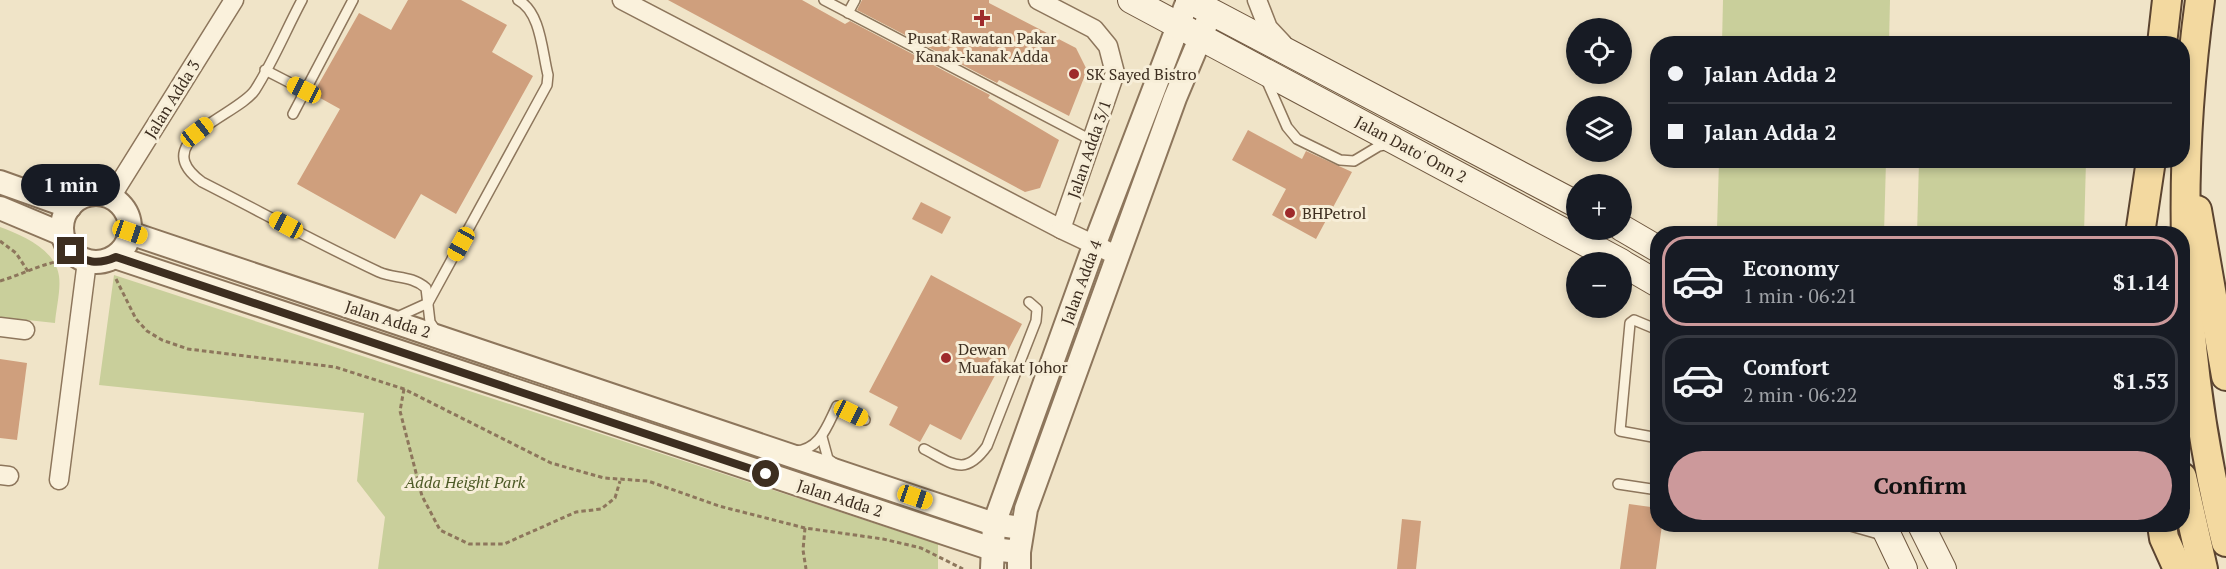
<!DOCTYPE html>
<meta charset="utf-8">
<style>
:root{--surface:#171b24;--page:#242831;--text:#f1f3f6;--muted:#9ea1a6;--line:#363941;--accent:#cc999b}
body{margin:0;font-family:"PT Serif",serif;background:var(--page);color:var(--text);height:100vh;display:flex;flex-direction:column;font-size:22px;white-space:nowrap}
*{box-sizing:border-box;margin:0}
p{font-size:20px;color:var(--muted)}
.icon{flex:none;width:33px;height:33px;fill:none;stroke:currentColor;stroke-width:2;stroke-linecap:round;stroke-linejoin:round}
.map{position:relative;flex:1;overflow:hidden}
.sheet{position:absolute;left:1650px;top:226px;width:540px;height:306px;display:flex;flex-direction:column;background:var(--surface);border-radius:24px;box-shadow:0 3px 9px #0003}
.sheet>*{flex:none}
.hud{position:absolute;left:1650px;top:36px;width:540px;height:132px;border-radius:24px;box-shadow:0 3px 9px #0003;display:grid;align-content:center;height:132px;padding:0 18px;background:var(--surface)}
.fabs{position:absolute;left:1566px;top:18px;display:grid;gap:12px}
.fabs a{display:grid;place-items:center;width:66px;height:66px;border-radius:50%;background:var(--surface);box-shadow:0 3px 9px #0003;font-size:30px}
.end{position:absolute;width:27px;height:27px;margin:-14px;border:8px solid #3d2e20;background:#fff;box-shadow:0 0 0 3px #fff}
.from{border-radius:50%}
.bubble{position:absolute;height:42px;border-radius:21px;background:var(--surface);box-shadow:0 3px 9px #0003;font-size:20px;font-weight:700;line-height:42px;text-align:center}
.car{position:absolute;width:18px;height:36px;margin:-18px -9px;border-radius:8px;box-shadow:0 0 4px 2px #0007;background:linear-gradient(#f5c518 24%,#345 0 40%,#f5c518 0 76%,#345 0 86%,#f5c518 0)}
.hud b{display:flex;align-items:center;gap:21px;height:57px;font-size:22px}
.hud b+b{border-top:2px solid var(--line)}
.hud i{width:15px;height:15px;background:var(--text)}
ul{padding:10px 0 0;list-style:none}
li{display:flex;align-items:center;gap:18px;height:90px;margin:0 12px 9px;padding:0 6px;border:3px solid var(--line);border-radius:24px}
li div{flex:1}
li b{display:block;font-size:22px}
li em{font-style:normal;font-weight:700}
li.current{border-color:var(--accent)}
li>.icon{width:54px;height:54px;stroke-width:1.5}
.primary-button{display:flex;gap:12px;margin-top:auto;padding:12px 18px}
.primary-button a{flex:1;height:69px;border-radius:36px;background:var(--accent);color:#111;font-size:24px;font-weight:700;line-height:69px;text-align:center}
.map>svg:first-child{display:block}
.green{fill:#c9cf9b}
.building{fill:#cf9f7d}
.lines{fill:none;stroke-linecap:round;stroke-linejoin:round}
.service-casing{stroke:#8d765c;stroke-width:12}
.minor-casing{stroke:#8d765c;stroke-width:21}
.tertiary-casing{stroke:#8d765c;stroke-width:26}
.secondary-casing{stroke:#6f573f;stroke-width:28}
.primary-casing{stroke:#5b4430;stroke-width:32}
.path{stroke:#8d765c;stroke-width:3;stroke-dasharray:4.5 3;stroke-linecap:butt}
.service{stroke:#faf1dc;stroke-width:9}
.minor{stroke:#faf1dc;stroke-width:18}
.tertiary{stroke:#faf1dc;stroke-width:22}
.secondary{stroke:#faf1dc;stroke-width:26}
.primary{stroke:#f3d9a0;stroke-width:28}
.route{stroke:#3d2e20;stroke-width:8}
.poi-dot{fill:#9e2a2b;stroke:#f7eed8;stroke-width:2}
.labels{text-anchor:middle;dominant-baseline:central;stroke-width:6;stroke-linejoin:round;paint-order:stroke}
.poi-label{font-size:16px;fill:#3d2e20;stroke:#f7eed8;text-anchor:start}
.street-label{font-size:16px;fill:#3d2e20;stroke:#f7eed8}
.park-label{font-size:16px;font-style:italic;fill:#4d5a26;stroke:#f7eed8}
</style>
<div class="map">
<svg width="2226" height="569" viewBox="0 0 2226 569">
<rect width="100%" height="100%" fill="#f0e4c8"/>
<g class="green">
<polygon points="1723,0 1890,0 1889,43 1722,43"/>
<polygon points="1719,161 1886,161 1884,234 1717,229"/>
<polygon points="1919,161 2086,161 2084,234 1917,234"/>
<path d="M0,227c22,8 55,22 59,49 2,14 -3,33 -4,47l-55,-6z"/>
<polygon points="114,275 938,544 938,569 378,569 385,517 357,481 364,413 99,385"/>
</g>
<g class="building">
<polygon points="408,0 461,0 507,25 492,52 533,76 456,214 421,194 395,239 297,184 340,109 313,94 359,13 391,30"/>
<polygon points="668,0 802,0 845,24 850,21 990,95 988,98 1059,140 1040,188 1025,192"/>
<polygon points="862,0 989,0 989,3 1076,48 1087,70 1069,116 999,80 997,83 857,10"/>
<polygon points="1248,130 1302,159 1306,151 1352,172 1316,239 1272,215 1286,189 1232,160"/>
<polygon points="921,202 951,217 942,234 912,219"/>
<polygon points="931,275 1022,324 961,440 930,424 920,442 889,425 898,407 869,392"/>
<polygon points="0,359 27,363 17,440 0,438"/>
<polygon points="1629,504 1658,508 1658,525 1662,525 1656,569 1620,569"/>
<polygon points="1402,519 1421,521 1416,569 1397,569"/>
</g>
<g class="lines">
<g class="service-casing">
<g id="service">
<path d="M302,0c-16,30 -29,62 -47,90 -16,25 -110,51 -53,92 59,30 117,62 177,90 16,7 32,3 47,16l4,34 6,9"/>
<polyline points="824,0 1091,140"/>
<polyline points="848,13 855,0"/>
<polyline points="265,70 304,90"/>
<polyline points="1265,77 1287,127 1297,139 1340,160 1354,161 1379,146 1389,144"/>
<polyline points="293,114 353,0"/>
<path d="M395,318l33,-15 119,-218 1,-10c-6,-23 -7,-63 -30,-75"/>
<polyline points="1658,330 1634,320 1630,323 1620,431 1658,438"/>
<polyline points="822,437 828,459 835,464"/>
<path d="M924,449c29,15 41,28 63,-3l49,-125 1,-12 -8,-7"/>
<path d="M795,451c25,-1 32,-25 42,-45l28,14"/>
<polyline points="1618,484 1658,490"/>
<polyline points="1847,525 1882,535"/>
</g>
</g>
<g class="minor-casing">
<g id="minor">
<polyline points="622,0 1061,229 1118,256"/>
<polyline points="1038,0 1094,29 1108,46 1115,73 1061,229"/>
<polyline points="1257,0 1268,28 1283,44"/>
<polyline points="111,197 234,0"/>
<polyline points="0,327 25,330"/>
<polyline points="0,475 9,476"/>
<polyline points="59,480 87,261"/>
</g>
</g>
<g class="tertiary-casing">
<g id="tertiary">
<polyline points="0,182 70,207"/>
<circle cx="96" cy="228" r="34"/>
<polyline points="0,208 62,234"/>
<polyline points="130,233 994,524 1021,528"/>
<polyline points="115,257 992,549 1019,552"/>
<polyline points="992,569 994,524 1094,246 1188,0"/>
<polyline points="1019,569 1019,552 1026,509 1175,98 1207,22"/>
</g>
</g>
<g class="secondary-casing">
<g id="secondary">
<polyline points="1131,0 1621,262"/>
<polyline points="1189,0 1576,204"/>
<polyline points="1622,228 1658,249"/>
<polyline points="1622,263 1658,284"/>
<polyline points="1883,525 1904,569"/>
<polyline points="1921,525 1943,569"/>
</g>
</g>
<g class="primary-casing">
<g id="primary">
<path d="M2200,0c-25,184 -19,362 26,542"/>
<polyline points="2162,44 2167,0"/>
<polyline points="2197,210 2226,376"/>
<polyline points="2140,234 2151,160"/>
<polyline points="2182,477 2203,569"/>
<polyline points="2162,525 2164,538 2178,569"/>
</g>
</g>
<g class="path">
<polyline points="0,241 16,253 29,273"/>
<polyline points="116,279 136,319 147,331 162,340 188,349 335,367 404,389 551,463 604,478 648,481 719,506 805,528 883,539 921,548 963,569"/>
<path d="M0,281c24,-7 46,-20 70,-21"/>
<polyline points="404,389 400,411 422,496 440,530 469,544 504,544 576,512 601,509 615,498 620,481"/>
<polyline points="805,528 803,550 806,569"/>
</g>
<use href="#service" class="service"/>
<use href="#minor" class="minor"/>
<use href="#tertiary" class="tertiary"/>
<use href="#secondary" class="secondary"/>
<use href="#primary" class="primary"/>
</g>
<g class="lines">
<path class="route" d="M71,251c14,12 27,14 45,6l650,217"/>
</g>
<g class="poi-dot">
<path d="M979 9h6v6h6v6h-6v6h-6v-6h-6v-6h6z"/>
<circle cx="1074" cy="74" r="6"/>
<circle cx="1290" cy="213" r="6"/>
<circle cx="946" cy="358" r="6"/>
</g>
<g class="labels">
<g class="poi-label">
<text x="982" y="38" text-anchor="middle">Pusat Rawatan Pakar<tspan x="982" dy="18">Kanak-kanak Adda</tspan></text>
<text x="1086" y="74">SK Sayed Bistro</text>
<text x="1302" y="213">BHPetrol</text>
<text x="958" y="349">Dewan<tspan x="958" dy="18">Muafakat Johor</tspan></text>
</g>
<g class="street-label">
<text transform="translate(172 99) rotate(-58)">Jalan Adda 3</text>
<text transform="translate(1089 149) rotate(-71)">Jalan Adda 3/1</text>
<text transform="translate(1411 149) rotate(28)">Jalan Dato' Onn 2</text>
<text transform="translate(1081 282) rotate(-70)">Jalan Adda 4</text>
<text transform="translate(388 319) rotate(18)">Jalan Adda 2</text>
<text transform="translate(840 498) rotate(18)">Jalan Adda 2</text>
</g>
<g class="park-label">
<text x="465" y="482">Adda Height Park</text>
</g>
</g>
</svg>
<div class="fabs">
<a><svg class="icon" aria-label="locate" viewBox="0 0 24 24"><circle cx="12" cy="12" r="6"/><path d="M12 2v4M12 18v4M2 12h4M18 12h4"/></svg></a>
<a><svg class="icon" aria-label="layers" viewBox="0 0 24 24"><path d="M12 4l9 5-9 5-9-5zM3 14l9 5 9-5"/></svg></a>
<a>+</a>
<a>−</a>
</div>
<i class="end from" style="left:766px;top:474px"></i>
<i class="end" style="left:71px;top:251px"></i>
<div class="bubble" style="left:21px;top:164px;width:99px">1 min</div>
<i class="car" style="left:304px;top:90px;rotate:297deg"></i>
<i class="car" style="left:197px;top:132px;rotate:52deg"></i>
<i class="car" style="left:286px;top:225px;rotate:298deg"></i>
<i class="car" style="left:130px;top:232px;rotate:109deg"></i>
<i class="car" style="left:461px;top:244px;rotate:209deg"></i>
<i class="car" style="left:851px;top:413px;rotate:116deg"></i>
<i class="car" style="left:915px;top:497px;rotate:109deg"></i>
<div class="hud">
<b><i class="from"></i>Jalan Adda 2</b>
<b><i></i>Jalan Adda 2</b>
</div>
<section class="sheet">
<ul>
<li class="current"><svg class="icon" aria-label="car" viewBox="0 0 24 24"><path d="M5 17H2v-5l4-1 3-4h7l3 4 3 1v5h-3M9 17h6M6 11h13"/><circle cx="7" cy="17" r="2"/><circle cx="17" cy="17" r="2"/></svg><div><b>Economy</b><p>1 min · 06:21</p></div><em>$1.14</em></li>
<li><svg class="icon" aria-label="car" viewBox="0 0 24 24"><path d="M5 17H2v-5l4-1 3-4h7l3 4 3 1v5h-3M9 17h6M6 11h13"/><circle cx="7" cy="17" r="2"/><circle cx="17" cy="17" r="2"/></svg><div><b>Comfort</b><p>2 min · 06:22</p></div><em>$1.53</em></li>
</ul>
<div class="primary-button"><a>Confirm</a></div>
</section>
</div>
